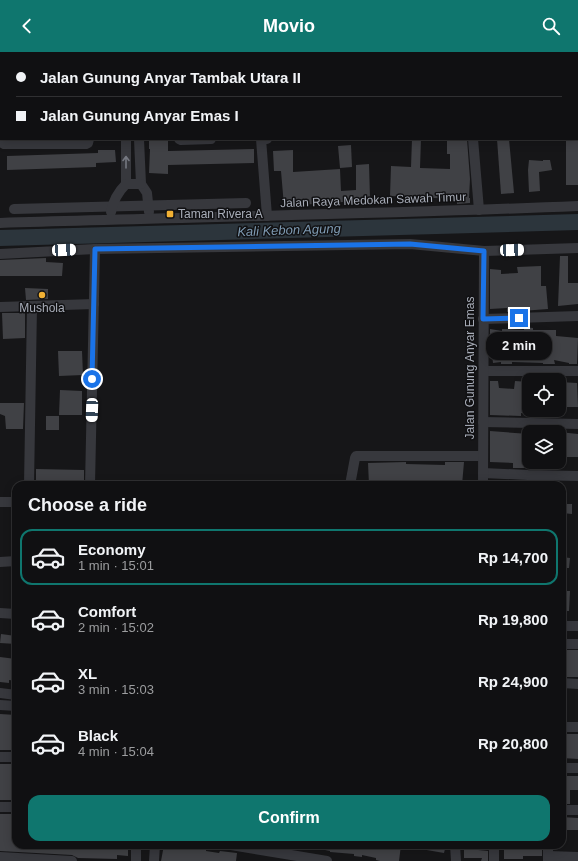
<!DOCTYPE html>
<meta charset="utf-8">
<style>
:root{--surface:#101012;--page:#19191b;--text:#f1f3f6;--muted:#9c9d9f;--line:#303032;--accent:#0f766e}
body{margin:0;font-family:Arial,sans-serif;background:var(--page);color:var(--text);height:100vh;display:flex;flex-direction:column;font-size:15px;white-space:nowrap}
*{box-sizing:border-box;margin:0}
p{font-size:13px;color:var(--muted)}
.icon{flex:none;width:22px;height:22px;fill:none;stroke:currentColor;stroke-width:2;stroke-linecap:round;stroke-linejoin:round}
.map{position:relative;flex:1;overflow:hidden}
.drawer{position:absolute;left:12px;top:429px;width:554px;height:368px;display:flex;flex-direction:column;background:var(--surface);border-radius:12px;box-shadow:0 2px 10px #0003,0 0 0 1px var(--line)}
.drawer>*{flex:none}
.banner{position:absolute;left:0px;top:0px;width:578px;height:88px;box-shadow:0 2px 10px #0003,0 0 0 1px var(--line);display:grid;align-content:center;height:88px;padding:0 16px;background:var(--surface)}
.controls{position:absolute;left:522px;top:321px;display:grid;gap:8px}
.controls a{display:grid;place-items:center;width:44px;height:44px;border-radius:8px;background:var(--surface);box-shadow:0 2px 10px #0003,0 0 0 1px var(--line);font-size:20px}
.end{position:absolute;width:18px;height:18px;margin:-9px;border:5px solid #1a73e8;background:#fff;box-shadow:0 0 0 2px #fff}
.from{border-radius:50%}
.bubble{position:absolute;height:28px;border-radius:12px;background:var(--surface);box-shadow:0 2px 10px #0003,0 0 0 1px var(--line);font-size:13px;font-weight:700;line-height:28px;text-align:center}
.car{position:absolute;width:12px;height:24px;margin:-12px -6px;border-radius:5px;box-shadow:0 0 3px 1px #0007;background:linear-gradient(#fff 24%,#345 0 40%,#fff 0 76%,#345 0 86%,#fff 0)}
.banner b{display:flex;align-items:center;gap:14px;height:38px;font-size:15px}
.banner b+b{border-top:1px solid var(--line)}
.banner i{width:10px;height:10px;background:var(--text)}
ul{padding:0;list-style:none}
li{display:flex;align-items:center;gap:12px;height:56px;margin:0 8px 6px;padding:0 8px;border:2px solid transparent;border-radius:12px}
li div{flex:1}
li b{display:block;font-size:15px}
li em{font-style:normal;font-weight:700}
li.on{border-color:var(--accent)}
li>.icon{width:36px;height:36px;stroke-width:1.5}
h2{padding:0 16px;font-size:18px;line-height:48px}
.button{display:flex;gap:8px;margin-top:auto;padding:8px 16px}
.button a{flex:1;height:46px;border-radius:12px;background:var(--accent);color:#fff;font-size:16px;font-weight:700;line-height:46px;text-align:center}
header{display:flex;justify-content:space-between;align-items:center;height:52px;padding:0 16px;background:var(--accent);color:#fff;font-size:18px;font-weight:700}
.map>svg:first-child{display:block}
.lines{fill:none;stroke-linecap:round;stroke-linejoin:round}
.river{stroke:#2c353c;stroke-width:16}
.building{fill:#404145}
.street{stroke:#37383d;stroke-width:10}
.oneway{stroke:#757881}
.route{stroke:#1a73e8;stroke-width:5}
.poi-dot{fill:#f2b134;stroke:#111113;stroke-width:1.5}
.labels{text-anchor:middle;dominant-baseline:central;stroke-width:3;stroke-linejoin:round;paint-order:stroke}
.street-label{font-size:12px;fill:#a8adb8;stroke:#111113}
.poi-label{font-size:12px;fill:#a8adb8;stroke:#111113;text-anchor:start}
.water-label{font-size:13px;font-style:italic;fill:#7f9bb3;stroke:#111113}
</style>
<header><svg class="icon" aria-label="back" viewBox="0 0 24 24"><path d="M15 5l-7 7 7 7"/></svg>Movio<svg class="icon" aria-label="search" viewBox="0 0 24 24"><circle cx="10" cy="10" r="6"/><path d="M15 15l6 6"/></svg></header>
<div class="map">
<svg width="578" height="809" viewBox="0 0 578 809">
<rect width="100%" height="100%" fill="#161618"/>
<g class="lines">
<polyline class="river" points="0,186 578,170"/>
</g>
<g class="building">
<polygon points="149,87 168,87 168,99 254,97 254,111 168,113 168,122 149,121 150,97 149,97"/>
<polygon points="412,87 421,87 420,116 450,117 450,102 447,102 447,87 467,87 470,127 469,146 470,146 470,151 457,152 457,147 390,144 391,114 411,115"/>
<polygon points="497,87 509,87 514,141 501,142"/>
<rect x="566" y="87" width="12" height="46"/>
<polygon points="351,93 352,115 340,116 338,94"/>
<polygon points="98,98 115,98 116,110 96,111 96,115 7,118 7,104 98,101"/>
<polygon points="293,98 293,120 340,117 341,139 356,138 356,113 369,112 370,146 352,146 353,152 343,153 343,150 284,154 281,119 274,119 273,99"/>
<polygon points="529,108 543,109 543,108 550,108 552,118 539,120 540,139 529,140 528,118"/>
<polygon points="560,204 568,204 568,231 578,231 578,252 558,254"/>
<polygon points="46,206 46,210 63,211 62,224 0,224 0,208"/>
<polygon points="541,214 541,234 546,234 548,257 507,260 507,256 490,257 490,217 501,218 501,222 518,221 517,215"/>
<polygon points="25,236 48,237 48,247 26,248"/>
<polygon points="2,261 25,261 25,286 3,287"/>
<polygon points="524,275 533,276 533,278 556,278 556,284 578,286 577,312 569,312 569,311 554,308 555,312 543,312 543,311 512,310 512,312 501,312 501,310 493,311 492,302 537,297 537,295 490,288 490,277 502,279 502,277 524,278"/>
<polygon points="58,299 82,299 83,323 59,324"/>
<polygon points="490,329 498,329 499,336 514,337 515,329 529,330 529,362 521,361 521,364 490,363"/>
<polygon points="559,330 577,331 578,355 559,355"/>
<polygon points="60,338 82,339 82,363 59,363"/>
<polygon points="0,351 24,351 23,377 6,377 5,364 0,362"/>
<rect x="46" y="364" width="13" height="14"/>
<polygon points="490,379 529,382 529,396 524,396 524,416 513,416 513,411 490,410"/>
<polygon points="559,380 578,382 578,405 559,405"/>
<polygon points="406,410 406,412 445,413 445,410 464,410 462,433 369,433 368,411"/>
<polygon points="36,417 84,418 84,433 36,433"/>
<polygon points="562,452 572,452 572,462 562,461"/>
<polygon points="562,505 570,506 569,516 562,516"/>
<polygon points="562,539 570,539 569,559 562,559"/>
<polygon points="1,582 16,584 16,592 0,591"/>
<rect x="562" y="598" width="16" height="27"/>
<polygon points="0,605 16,607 16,629 9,628 9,631 0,630"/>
<polygon points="0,662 16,663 16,698 0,698"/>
<polygon points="562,682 578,682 578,707 562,706"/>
<rect x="0" y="712" width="16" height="36"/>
<polygon points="562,724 578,724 578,738 570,738 570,752 562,752"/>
<polygon points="0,762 16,762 16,793 128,793 128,804 117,803 117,807 78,806 72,803 0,799"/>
<polygon points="562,765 578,766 578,778 562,778"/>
<polygon points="164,793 198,793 206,794 206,799 219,801 220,799 237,801 236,809 161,809"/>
<polygon points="320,793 340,793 355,795 355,793 401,793 399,809 380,809 376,808 376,806 362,803 362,805 354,804 354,802 330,800 330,799 320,797"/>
<polygon points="422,793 446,793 444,801 421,797"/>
<polygon points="464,793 478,793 478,798 488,799 488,809 481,809 482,806 464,806"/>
<polygon points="527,793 542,793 542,804 523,804 523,807 504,807 504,795 528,795"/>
</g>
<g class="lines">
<g class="street">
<polyline points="135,0 135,1"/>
<polyline points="175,0 175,1"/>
<polyline points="318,0 318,1"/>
<polyline points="467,0 467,1"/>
<polyline points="535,0 535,1"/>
<polyline points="87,1 87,0"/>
<polyline points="127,1 127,0"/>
<polyline points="577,9 578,9"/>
<polyline points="577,75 578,75"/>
<polyline points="2,87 2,91 4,92 86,92 88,91 89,87"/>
<polyline points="139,87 141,132 147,141 149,160"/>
<polyline points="179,87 181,88 211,87"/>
<polyline points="473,87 479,158"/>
<polyline points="126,132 126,87"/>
<polyline points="14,157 246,151"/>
<path d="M111,160c2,-11 7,-20 15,-28h15"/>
<polyline points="267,164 261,87 267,87"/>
<path d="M0,171c193,-6 385,-9 578,-17"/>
<polyline points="0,202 95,197 410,192 484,199 578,196"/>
<polyline points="0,255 94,252"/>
<polyline points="483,267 578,264"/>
<polyline points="484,319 578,319"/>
<polyline points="483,370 578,372"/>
<polyline points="483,421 528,423 578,424"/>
<polyline points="29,433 32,254"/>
<polyline points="90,433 95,197"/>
<polyline points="350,433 355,406 356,404 483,404"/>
<polyline points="483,433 484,199"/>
<polyline points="0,450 16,450"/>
<polyline points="0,510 16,509"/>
<polyline points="0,561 16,562"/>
<polyline points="562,574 578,574"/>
<polyline points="562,592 578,592"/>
<polyline points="562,631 578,632"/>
<polyline points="0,641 16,643"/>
<polyline points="0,653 16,654"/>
<polyline points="562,675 578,675"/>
<polyline points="0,705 16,705"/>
<polyline points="562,716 578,716"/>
<polyline points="0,755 16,755"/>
<polyline points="562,758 578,758"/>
<polyline points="231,793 327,809"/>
<polyline points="455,793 456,809"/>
<polyline points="494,793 494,809"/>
<polyline points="548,793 548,809"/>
<polyline points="549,804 578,805"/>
<polyline points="0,805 72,809"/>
<polyline points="136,809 136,793"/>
<polyline points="154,809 155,793"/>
</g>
</g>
<defs><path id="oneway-shaft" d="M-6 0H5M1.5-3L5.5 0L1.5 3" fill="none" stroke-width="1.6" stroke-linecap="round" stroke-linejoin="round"/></defs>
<use class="oneway" href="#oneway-shaft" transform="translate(126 110) rotate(-90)"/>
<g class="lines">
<polyline class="route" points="92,327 95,197 410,192 484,199 483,267 519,266"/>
</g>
<g class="poi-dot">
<rect x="166" y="158" width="8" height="8" rx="2"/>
<circle cx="42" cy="243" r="4"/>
</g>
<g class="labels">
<g class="street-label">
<text transform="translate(373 148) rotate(-2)">Jalan Raya Medokan Sawah Timur</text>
<text transform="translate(470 316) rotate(-90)">Jalan Gunung Anyar Emas</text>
</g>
<g class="poi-label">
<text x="178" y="162">Taman Rivera A</text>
<text x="42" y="256" text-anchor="middle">Mushola</text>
</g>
<g class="water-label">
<text transform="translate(289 178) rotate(-2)">Kali Kebon Agung</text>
</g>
</g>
</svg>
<div class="controls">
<a><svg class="icon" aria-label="locate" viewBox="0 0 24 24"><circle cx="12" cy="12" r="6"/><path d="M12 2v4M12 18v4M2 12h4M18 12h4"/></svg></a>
<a><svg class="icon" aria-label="layers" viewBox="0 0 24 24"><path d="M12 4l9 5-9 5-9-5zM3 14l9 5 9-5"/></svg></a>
</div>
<i class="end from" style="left:92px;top:327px"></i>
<i class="end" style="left:519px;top:266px"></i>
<div class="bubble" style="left:486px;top:280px;width:66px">2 min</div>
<i class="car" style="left:64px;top:198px;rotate:87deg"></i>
<i class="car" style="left:512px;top:198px;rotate:88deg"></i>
<i class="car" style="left:92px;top:358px;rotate:182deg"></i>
<div class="banner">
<b><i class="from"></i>Jalan Gunung Anyar Tambak Utara II</b>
<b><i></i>Jalan Gunung Anyar Emas I</b>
</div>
<section class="drawer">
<h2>Choose a ride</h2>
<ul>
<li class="on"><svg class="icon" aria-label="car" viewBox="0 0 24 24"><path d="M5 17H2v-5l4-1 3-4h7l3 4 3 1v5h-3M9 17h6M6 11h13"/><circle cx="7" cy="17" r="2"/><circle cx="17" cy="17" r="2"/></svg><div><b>Economy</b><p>1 min · 15:01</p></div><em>Rp 14,700</em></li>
<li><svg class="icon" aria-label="car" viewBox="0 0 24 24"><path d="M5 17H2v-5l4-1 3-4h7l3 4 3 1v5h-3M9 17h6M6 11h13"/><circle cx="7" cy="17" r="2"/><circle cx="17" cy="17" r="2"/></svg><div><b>Comfort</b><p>2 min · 15:02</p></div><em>Rp 19,800</em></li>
<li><svg class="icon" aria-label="car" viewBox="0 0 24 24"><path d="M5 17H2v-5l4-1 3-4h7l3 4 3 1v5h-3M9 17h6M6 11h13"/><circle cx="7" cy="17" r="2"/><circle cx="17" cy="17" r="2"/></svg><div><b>XL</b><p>3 min · 15:03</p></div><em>Rp 24,900</em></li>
<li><svg class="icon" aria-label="car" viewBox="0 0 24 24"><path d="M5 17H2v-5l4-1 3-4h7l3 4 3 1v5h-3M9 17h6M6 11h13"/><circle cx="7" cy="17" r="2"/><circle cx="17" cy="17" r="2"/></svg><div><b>Black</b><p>4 min · 15:04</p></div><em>Rp 20,800</em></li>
</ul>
<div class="button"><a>Confirm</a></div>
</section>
</div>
